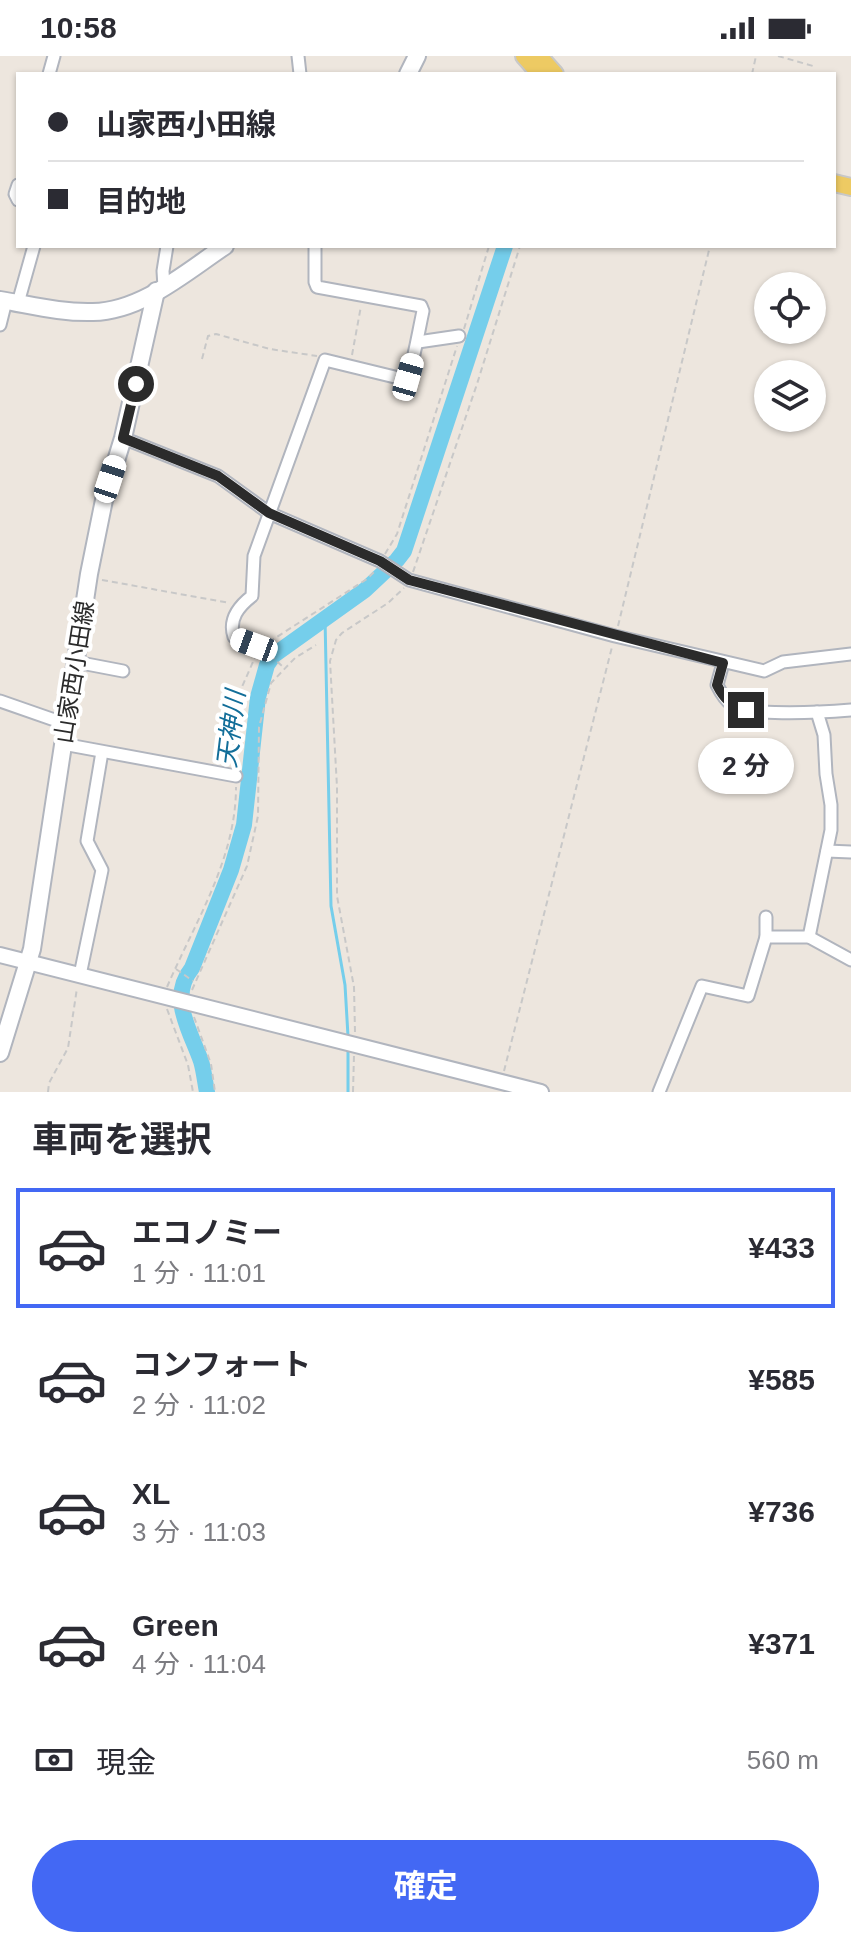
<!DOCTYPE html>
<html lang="ja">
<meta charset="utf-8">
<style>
:root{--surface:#fff;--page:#f2f2f3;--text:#2b2b33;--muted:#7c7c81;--line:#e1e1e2;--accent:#4368f4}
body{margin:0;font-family:Arial,"Noto Sans JP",sans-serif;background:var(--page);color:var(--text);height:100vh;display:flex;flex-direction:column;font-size:30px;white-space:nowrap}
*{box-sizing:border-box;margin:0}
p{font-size:26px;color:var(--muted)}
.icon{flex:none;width:44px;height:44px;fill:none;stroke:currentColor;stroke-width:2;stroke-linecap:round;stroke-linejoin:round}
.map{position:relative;height:1036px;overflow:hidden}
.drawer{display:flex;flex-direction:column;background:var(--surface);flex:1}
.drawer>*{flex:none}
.guide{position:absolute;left:16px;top:16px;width:820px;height:176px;border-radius:0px;box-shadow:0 2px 6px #0004;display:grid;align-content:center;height:176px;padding:0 32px;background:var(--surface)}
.controls{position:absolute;left:754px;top:216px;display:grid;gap:16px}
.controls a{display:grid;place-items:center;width:72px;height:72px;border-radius:50%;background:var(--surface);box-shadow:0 2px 6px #0004;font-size:40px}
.end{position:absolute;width:36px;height:36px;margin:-18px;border:10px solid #2b2b2b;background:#fff;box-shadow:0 0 0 4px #fff}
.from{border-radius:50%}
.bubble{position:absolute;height:56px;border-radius:28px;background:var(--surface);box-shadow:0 2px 6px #0004;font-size:26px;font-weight:700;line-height:56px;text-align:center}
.car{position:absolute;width:24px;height:48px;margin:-24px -12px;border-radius:10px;box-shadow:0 0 6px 2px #0007;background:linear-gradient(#fff 24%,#345 0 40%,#fff 0 76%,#345 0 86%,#fff 0)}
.guide b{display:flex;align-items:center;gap:28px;height:76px;font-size:30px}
.guide b+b{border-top:2px solid var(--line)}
.guide i{width:20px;height:20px;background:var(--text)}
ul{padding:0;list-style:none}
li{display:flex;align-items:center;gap:24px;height:120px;margin:0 16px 12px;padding:0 16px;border:4px solid transparent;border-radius:0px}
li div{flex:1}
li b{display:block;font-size:30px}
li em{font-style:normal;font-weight:700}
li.current{border-color:var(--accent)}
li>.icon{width:72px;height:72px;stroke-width:1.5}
h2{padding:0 32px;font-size:36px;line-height:96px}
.pay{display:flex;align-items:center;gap:20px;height:88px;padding:0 32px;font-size:30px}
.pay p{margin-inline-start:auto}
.button{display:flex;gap:16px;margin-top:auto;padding:16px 32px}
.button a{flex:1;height:92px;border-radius:48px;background:var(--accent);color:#fff;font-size:32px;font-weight:700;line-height:92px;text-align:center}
.status{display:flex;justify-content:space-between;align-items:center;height:56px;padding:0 40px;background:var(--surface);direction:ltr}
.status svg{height:22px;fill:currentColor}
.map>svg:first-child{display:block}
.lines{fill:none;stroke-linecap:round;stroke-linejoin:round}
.stream{stroke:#75ceeb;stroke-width:3}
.river{stroke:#75ceeb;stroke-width:16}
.minor-casing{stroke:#b1b5be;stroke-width:15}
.tertiary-casing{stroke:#b1b5be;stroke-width:18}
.secondary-casing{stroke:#b1b5be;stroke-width:20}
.primary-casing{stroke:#c8c8c8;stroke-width:20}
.path{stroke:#c8c8c8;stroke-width:2;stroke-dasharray:6 4;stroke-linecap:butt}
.minor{stroke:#fff;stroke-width:11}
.tertiary{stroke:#fff;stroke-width:14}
.secondary{stroke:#fff;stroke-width:16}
.primary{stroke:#edca63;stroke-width:16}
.route{stroke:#2b2b2b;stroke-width:10}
.labels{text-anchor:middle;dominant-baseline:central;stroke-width:8;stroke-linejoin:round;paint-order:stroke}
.street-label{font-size:24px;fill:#2b2b2b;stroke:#fff}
.water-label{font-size:26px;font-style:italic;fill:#126e99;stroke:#fff}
</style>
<div class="status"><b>10:58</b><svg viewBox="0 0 49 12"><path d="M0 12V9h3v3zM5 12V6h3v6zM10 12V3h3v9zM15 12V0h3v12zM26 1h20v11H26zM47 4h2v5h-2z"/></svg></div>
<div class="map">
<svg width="851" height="1036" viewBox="0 0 851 1036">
<rect width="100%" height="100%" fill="#ede6de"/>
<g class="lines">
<g class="stream">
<polyline points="325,562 331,850 345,929 348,980"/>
<polyline points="348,992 348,1036"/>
</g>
<path class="river" d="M207,1036c-2,-10 -3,-21 -6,-31 -11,-31 -33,-63 -9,-93l39,-98 13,-45 14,-128 9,-32 7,-10 91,-65 32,-30 7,-9 101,-305"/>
<g class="minor-casing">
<g id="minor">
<polyline points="298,0 300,18"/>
<polyline points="49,18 54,0"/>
<polyline points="18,129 15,138 18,144"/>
<polyline points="164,231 163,215 167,190"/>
<polyline points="18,247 34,190"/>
<polyline points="0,269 6,245"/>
<polyline points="418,286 459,280"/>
<polyline points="123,382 218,420 269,457 380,505 409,524 615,580 764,615 783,606 851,598"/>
<path d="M262,591l-28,-10c-6,-18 5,-31 18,-41l2,-40 71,-196 78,19 5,-2c7,-22 10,-43 15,-66l-2,-5 -104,-19 -2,-5v-36"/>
<polyline points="76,606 123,615"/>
<path d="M723,607l-6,22c4,8 8,15 15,20 19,12 95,7 119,5"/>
<polyline points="0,645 66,668"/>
<polyline points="63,688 236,720"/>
<polyline points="827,795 851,796"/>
<polyline points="766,861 766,881"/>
<polyline points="809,881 831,774 831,749 826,718 824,679 817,656"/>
<polyline points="80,919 102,814 87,785 102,696"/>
<polyline points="659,1036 702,930 748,940 766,881 809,881 851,904"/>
</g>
</g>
<g class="tertiary-casing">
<polyline id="tertiary" points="0,899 541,1036"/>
</g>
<g class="secondary-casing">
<g id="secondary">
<polyline points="408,18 417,0"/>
<path d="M0,244c31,5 61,13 93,12 49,-1 93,-40 132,-66"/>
<polyline points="0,997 32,893 89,518 104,444 123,382 156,235"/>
</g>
</g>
<g class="primary-casing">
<g id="primary">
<polyline points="524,0 540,18"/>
<polyline points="539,0 555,18"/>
<polyline points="834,127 851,131"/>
</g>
</g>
<g class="path">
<polyline points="778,0 813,10"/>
<polyline points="752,18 756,0"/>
<polyline points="464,273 489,190"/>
<polyline points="352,299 361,250"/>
<polyline points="202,303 208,280 216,278 270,293 317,300"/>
<polyline points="385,498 397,478 457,290"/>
<polyline points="413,516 477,328 520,190"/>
<polyline points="102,524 230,547"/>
<polyline points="618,570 710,190"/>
<polyline points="269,586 367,523 376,514"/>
<polyline points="270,599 283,611"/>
<polyline points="236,709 238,640 256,599"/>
<polyline points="176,913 193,925"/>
<path d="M167,931c28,-65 69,-128 69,-200"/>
<polyline points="192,934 247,810 258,760 259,671 271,627 295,602 316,589"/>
<polyline points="167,953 188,1009 193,1036"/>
<polyline points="194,961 211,1008 215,1036"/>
<polyline points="355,976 354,931 337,840 337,731 330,605 336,584 342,577 388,547 404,532"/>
<polyline points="504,1015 612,591"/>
<polyline points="48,1036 49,1027 68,992 77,932"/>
<polyline points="353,1036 354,999"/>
</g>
<use href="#minor" class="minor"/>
<use href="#tertiary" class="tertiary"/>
<use href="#secondary" class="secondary"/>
<use href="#primary" class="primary"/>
</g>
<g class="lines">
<path class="route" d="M136,328l-13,54 95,38 51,37 111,48 29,19 314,83 -6,22c7,14 14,20 29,25"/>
</g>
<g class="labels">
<g class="street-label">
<text transform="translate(74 616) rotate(-81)">山家西小田線</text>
</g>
<g class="water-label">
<text transform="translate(231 673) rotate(-83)">天神川</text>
</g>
</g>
</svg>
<div class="controls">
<a><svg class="icon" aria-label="locate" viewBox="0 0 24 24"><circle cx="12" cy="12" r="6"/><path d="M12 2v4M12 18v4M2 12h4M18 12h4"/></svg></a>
<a><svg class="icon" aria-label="layers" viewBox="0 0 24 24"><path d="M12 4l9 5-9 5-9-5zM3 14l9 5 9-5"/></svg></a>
</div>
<i class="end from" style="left:136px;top:328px"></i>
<i class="end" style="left:746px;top:654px"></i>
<div class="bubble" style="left:698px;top:682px;width:96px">2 分</div>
<i class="car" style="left:408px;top:321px;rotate:16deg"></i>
<i class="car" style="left:110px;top:423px;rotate:18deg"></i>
<i class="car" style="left:254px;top:589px;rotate:290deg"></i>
<div class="guide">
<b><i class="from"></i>山家西小田線</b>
<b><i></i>目的地</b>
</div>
</div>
<section class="drawer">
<h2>車両を選択</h2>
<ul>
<li class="current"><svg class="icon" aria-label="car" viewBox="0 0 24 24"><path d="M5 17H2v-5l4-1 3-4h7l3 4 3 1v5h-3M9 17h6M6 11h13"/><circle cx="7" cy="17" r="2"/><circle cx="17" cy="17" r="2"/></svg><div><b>エコノミー</b><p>1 分 · 11:01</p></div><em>¥433</em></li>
<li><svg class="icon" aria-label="car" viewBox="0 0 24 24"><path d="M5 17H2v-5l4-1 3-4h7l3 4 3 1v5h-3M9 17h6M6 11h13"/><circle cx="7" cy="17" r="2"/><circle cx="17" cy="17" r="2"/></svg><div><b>コンフォート</b><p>2 分 · 11:02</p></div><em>¥585</em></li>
<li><svg class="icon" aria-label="car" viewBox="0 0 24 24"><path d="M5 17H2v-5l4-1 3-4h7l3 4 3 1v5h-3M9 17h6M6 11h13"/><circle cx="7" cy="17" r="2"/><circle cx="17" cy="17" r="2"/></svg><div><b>XL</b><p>3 分 · 11:03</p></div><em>¥736</em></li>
<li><svg class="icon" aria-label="car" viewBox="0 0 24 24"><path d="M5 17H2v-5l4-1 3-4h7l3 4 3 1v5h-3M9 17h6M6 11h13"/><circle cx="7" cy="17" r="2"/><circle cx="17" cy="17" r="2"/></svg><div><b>Green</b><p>4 分 · 11:04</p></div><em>¥371</em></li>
</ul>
<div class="pay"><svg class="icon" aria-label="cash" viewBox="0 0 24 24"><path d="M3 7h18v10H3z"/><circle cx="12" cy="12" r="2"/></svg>現金<p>560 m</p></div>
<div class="button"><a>確定</a></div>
</section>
